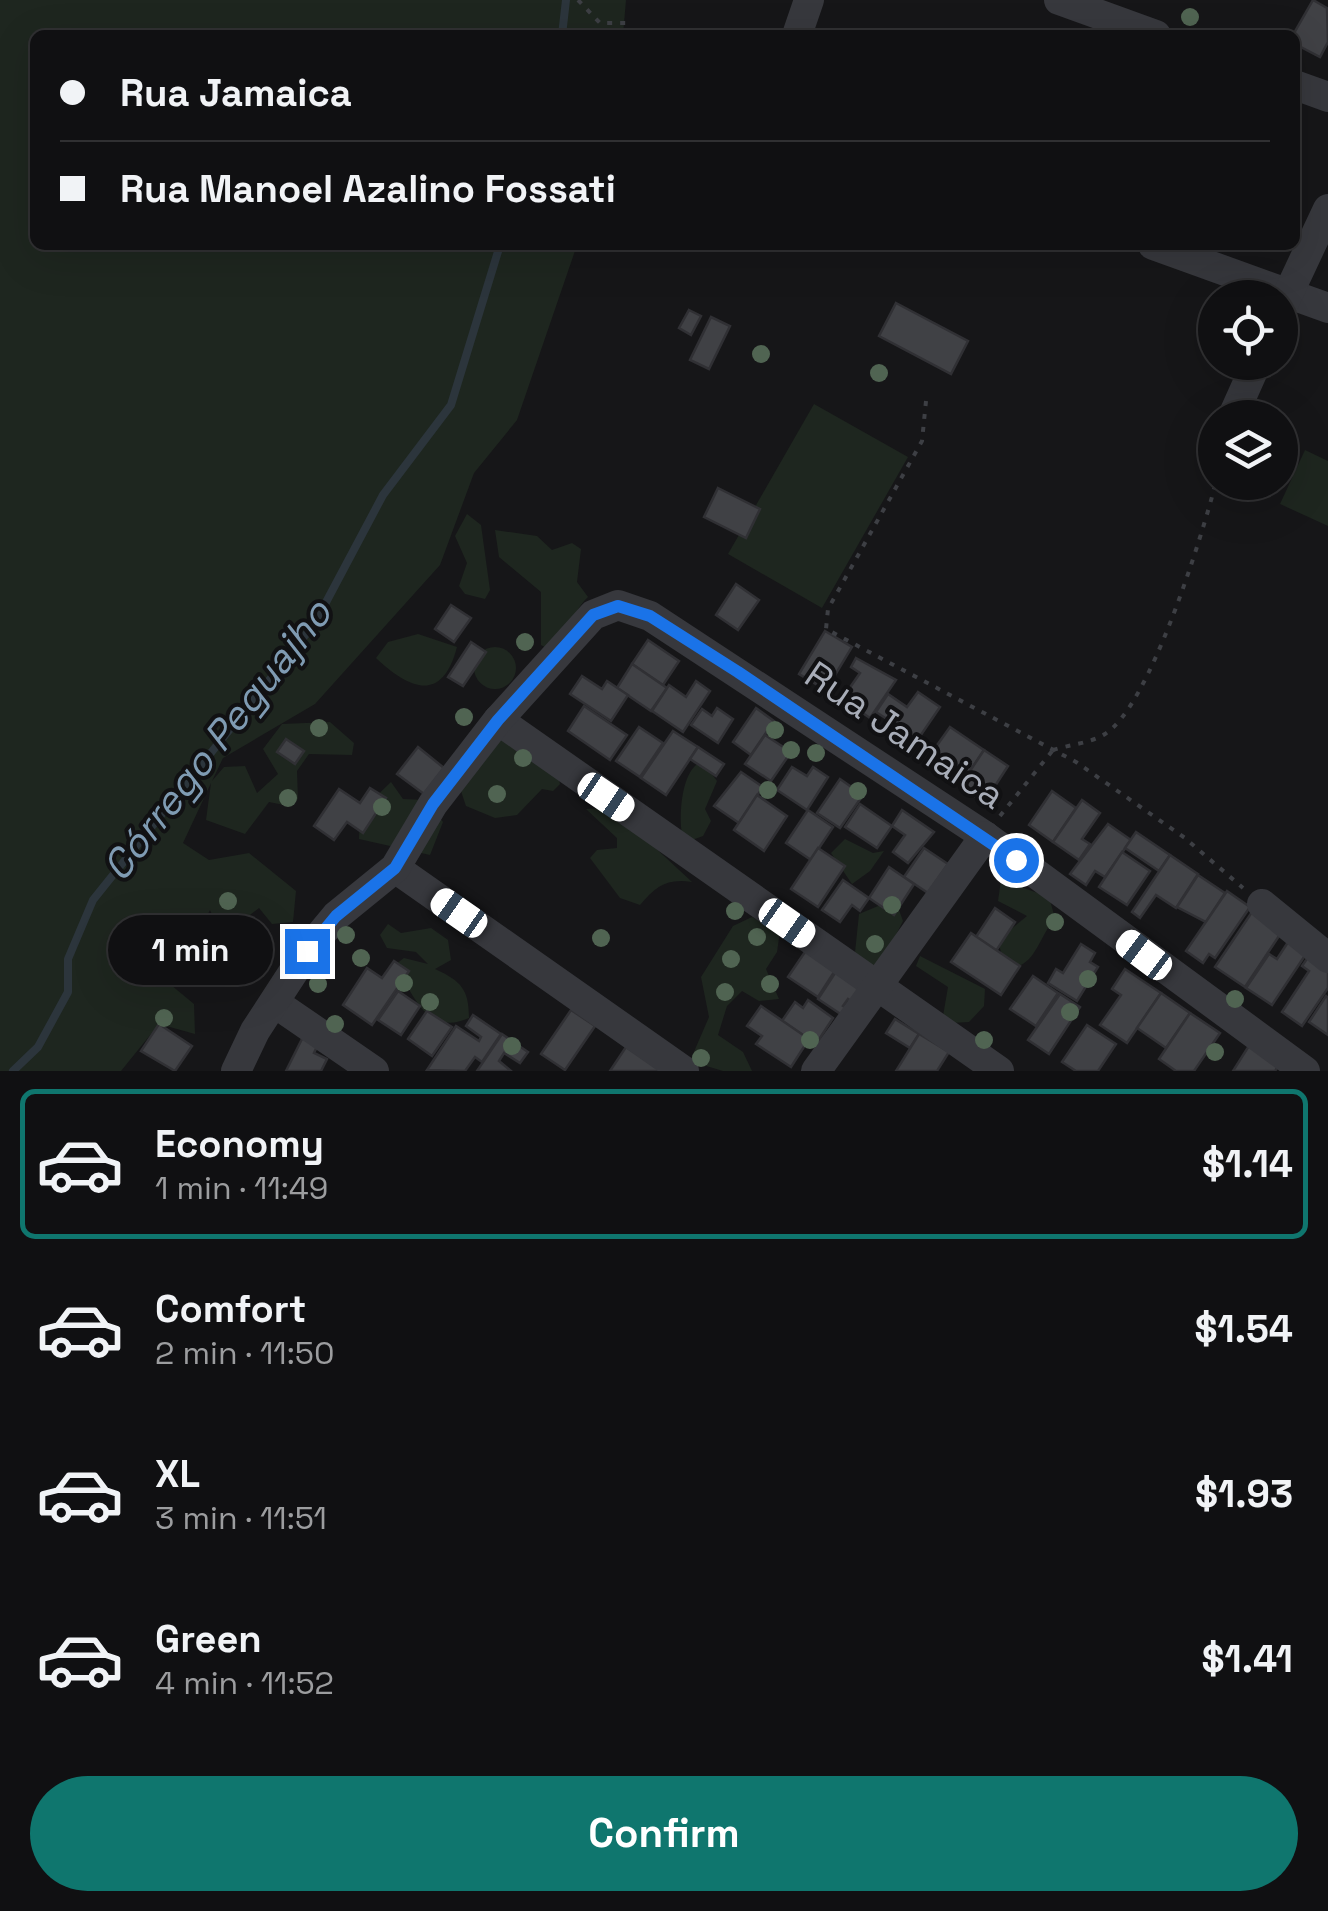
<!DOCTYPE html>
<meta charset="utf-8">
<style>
:root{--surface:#101012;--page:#1e1e20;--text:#f1f3f6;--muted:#9c9d9f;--line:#303032;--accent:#0f766e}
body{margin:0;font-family:"Space Grotesk",sans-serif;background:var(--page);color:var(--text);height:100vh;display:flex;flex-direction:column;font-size:38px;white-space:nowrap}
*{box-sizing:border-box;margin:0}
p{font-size:32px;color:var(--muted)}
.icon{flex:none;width:55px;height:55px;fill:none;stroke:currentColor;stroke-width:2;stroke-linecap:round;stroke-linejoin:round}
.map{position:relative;height:1071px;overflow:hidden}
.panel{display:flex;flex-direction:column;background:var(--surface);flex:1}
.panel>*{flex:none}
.top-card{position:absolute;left:30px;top:30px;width:1270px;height:220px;border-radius:15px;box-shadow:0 10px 40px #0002,0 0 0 2px var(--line);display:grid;align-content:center;height:220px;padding:0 30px;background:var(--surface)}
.fabs{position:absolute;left:1198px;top:280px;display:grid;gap:20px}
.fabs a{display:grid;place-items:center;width:100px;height:100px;border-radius:50%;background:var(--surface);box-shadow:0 10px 40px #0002,0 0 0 2px var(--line);font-size:50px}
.end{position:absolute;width:45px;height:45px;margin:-22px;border:12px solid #1a73e8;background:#fff;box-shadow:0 0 0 5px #fff}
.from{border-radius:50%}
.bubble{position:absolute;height:70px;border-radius:35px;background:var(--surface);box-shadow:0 10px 40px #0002,0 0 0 2px var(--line);font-size:32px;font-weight:700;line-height:70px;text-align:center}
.car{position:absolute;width:30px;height:60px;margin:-30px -15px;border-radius:12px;box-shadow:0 0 8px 2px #0007;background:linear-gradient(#fff 24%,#345 0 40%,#fff 0 76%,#345 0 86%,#fff 0)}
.top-card b{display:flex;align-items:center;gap:35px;height:95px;font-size:38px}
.top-card b+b{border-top:2px solid var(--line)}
.top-card i{width:25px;height:25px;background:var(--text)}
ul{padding:18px 0 0;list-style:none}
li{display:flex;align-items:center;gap:30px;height:150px;margin:0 20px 15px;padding:0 10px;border:5px solid transparent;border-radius:15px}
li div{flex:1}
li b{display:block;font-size:38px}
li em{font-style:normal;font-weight:700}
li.current{border-color:var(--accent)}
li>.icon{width:90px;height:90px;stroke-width:1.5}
.primary-button{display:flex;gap:20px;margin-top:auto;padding:20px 30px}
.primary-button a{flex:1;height:115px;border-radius:60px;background:var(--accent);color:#fff;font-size:40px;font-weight:700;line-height:115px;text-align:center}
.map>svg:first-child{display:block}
.green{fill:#1e261f}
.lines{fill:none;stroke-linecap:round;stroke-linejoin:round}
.stream{stroke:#2c353c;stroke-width:8}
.building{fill:#404145;stroke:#303034;stroke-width:2.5}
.path{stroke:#3d3f44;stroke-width:4;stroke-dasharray:5 8;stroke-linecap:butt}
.minor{stroke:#37383d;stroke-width:30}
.tree{fill:#506452}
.route{stroke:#1a73e8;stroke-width:12}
.labels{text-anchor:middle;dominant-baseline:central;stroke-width:8;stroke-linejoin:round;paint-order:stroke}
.street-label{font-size:38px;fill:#a8adb8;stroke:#111113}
.water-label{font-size:40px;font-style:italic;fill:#7f9bb3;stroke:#111113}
</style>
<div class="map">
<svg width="1328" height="1071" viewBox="0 0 1328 1071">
<rect width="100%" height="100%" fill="#161618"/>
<g class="green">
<polygon points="0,0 626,0 623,35 35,35 35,245 577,245 517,420 474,473 440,565 315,704 223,758 212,781 224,767 245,766 257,793 278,774 263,749 282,724 330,722 354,743 352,755 309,754 297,771 298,799 289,806 269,802 245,834 206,820 211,783 183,843 209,860 249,853 296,891 293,922 272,924 259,908 232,929 215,921 210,910 171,985 194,1004 195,1034 159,1024 121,1071 0,1071"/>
<polygon points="814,404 908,457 822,608 728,554"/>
<polygon points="1305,450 1328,461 1328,526 1280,504"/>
<polygon points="467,514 481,525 490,590 485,599 465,594 459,586 467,563 455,536"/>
<path d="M495,530l42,6 15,14 20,-7 9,6 -4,33 11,15c-17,16 -21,41 -38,53l-9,-5v-53l-42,-35z"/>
<path d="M418,634l39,13c-15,57 -48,42 -81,11l12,-16z"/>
<circle cx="495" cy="668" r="21"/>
<polygon points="489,730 555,763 560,784 553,791 542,789 517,815 495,818 466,806 457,779"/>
<path d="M696,765h9l12,16 -12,28 6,12 -8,15 -11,4 -10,-6c-3,-18 -1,-56 14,-69z"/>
<polygon points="391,782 403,799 425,800 443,822 430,855 359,839 360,812"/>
<path d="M603,808l34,23 55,51c-25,-4 -36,4 -52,23l-20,-7 -30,-40 7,-8 20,-2v-10l-31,-29z"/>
<polygon points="845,839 873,853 884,851 870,871 852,884 831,853"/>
<path d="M1001,880l48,17 6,21c-18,22 -19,50 -50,51l-7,-29 29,-24 -29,-15z"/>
<polygon points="895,899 903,921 880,966 872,971 854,962 859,914"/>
<polygon points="752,917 780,931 777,952 766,969 779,999 759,1001 742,991 727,1006 718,1035 743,1052 752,1071 723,1071 690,1061 709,1017 701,977 733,926"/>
<path d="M388,924l13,9 30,-5 17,12 3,20 -16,9c26,12 34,20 34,49 -42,19 -57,-24 -73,-54l8,-6 24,6 -12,-12 -29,-4 -7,-13z"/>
<polygon points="920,956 985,989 984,1006 969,1022 950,1023 943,1016 948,987 916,966"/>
</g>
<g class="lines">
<g class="stream">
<polyline points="562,35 566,0"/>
<polyline points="13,1071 38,1047 68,992 68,959 93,900 315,623 383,495 451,405 500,245"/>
</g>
</g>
<g class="building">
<polygon points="1313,0 1327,8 1328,42 1320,57 1295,44 1293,35"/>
<polygon points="896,303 968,341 951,374 879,336"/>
<polygon points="689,310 701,316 691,335 679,328"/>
<polygon points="711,317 730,326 709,369 690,360"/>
<polygon points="718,488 760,509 746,538 704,517"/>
<polygon points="736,584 759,600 738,630 716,615"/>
<polygon points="451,605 471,618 454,642 435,629"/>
<polygon points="825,631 852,647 826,690 799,674"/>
<polygon points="648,640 679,661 663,685 632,664"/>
<polygon points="471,642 486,652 463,686 448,677"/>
<polygon points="856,658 896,680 870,718 842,699 860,673 851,667"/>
<polygon points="632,664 667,688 651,711 617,688"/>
<polygon points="582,676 602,689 607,681 628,695 611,721 570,694"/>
<polygon points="696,681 710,691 683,732 652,711 669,685 686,697"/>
<polygon points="918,692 940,707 912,748 890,733 896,725 876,712 888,694 907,707"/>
<polygon points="584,706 627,735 610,760 568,731"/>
<polygon points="717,708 733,719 718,743 691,725 702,709 712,716"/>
<polygon points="756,708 774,721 751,755 733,742"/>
<polygon points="639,727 663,743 640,777 616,761"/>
<polygon points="950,727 984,750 963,782 928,758"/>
<polygon points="673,731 698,747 666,795 641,778"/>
<polygon points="765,735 791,752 771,781 745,764"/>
<polygon points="286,739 304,751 295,764 277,752"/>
<polygon points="418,747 444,768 424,794 397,774"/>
<polygon points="698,747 724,764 716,776 690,759"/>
<polygon points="984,750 1008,766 984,803 960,786"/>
<polygon points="792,767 807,776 813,767 828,777 807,810 777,790"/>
<polygon points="741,772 763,787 739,823 714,806"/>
<polygon points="840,779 863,795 840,828 817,813"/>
<polygon points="370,788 386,798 363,833 347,822 334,840 314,826 339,789 360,803"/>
<polygon points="1052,791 1076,808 1053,842 1029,825"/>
<polygon points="757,795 787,816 764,851 734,830"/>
<polygon points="1082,800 1100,813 1082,839 1090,844 1079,860 1053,842"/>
<polygon points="860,804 892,826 877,848 845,827"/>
<polygon points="808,810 833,827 811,860 786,843"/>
<polygon points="902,810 934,832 908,863 893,852 905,835 892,826"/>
<polygon points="1108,824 1131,840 1105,877 1095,871 1086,885 1070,874"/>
<polygon points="1136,832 1170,855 1159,871 1125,848"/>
<polygon points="818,848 845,866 818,907 791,889"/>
<polygon points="924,848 948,864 928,893 904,877"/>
<polygon points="1122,852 1150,871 1127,905 1099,887"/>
<polygon points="1170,855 1198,874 1176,908 1156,895 1140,918 1132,912"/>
<polygon points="889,867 914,884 894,915 869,898"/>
<polygon points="1198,875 1225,893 1206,922 1177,907"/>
<polygon points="843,880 869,898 860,911 852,905 840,922 822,910"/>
<polygon points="1227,891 1250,907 1215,958 1209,954 1203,963 1186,951"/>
<polygon points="995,908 1015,922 996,951 976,937"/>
<polygon points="1254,909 1283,930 1245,987 1215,967"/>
<polygon points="971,933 1020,966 1001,995 951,962"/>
<polygon points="1292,936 1310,948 1272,1005 1246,988 1269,954 1277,959"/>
<polygon points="1081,944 1095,953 1090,962 1098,967 1077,1001 1048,983 1056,969 1063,973"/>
<polygon points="809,946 838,966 818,997 788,977"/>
<polygon points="1313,950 1328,960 1328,988 1302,1026 1282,1012 1309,971 1302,966"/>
<polygon points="394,961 409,971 372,1025 343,1005 367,968 382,978"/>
<polygon points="839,967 869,987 857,1005 848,999 843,1006 852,1012 848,1019 818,999"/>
<polygon points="1125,969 1161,993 1127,1043 1100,1025 1121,995 1112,989"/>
<polygon points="1033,976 1058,993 1036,1026 1010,1009"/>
<polygon points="398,991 420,1006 401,1035 378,1020"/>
<polygon points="1161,993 1190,1013 1166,1048 1137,1028"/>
<polygon points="1060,994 1080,1007 1049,1054 1028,1040"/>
<polygon points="1326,996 1328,998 1328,1035 1309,1022"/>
<polygon points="808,1000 833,1018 816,1044 782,1021 795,1002 803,1008"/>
<polygon points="761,1006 809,1039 791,1067 756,1044 762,1036 747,1026"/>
<polygon points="571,1010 595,1026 565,1070 541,1054"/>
<polygon points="427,1011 452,1027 432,1056 408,1039"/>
<polygon points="1190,1013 1220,1033 1194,1071 1176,1071 1159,1059"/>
<polygon points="473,1015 501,1034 482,1062 475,1057 465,1071 427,1070 456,1026 479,1041 481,1037 466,1026"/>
<polygon points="895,1019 919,1034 910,1048 886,1033"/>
<polygon points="159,1024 192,1046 175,1071 141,1051"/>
<polygon points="1087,1025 1116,1044 1098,1071 1076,1071 1062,1062"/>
<polygon points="306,1031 321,1038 314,1053 327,1059 321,1071 286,1071"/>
<polygon points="502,1034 528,1052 520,1063 504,1053 499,1061 511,1071 477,1071"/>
<polygon points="919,1034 949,1052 937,1071 896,1071"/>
<polygon points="1252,1041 1282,1061 1275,1071 1233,1071"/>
<polygon points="626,1047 659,1069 658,1071 610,1071"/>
</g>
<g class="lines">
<g class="path">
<polyline points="578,0 600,23 626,23 632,35"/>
<polyline points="613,35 618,23"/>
<polyline points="926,401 922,441 828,609 826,629 1076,762 1185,838 1243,888"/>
<path d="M1053,750c15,-5 38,-7 52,-16 45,-28 97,-198 111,-252"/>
<polyline points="1000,816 1053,750"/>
</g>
<g class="minor">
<polyline points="1059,0 1156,35"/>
<polyline points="797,35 809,0"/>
<polyline points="1295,85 1328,97"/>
<polyline points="1153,245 1328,308"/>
<polyline points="1281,309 1328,209"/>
<polyline points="1232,418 1257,362"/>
<polyline points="498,720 999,1071"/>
<polyline points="395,868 684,1071"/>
<polyline points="1262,904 1328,958"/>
<polyline points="275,1003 374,1071"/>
<polyline points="236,1071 255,1031 307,951 336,916 395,868 433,804 498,720 593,615 618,605 650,616 985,836 1305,1071"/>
<polyline points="816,1071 985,836"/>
</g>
</g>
<g class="tree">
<circle cx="1190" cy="17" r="9"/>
<circle cx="761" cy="354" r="9"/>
<circle cx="879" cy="373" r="9"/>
<circle cx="525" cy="642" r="9"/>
<circle cx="464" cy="717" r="9"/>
<circle cx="319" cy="728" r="9"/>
<circle cx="775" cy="730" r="9"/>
<circle cx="791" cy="750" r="9"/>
<circle cx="816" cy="753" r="9"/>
<circle cx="523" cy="758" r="9"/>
<circle cx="768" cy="790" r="9"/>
<circle cx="858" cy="791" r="9"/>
<circle cx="497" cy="794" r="9"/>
<circle cx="288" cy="798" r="9"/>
<circle cx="382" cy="807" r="9"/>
<circle cx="228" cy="901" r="9"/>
<circle cx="892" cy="905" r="9"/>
<circle cx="735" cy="911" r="9"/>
<circle cx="1055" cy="922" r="9"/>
<circle cx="346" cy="935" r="9"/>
<circle cx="757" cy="937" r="9"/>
<circle cx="601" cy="938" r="9"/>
<circle cx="875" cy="944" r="9"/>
<circle cx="361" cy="958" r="9"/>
<circle cx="731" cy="959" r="9"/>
<circle cx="326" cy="968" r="9"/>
<circle cx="1088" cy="979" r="9"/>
<circle cx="404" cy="983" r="9"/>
<circle cx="318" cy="984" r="9"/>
<circle cx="770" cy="984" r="9"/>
<circle cx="725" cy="992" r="9"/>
<circle cx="1235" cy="999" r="9"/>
<circle cx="430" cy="1002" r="9"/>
<circle cx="1070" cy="1012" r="9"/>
<circle cx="164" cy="1018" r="9"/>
<circle cx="335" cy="1024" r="9"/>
<circle cx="810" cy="1040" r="9"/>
<circle cx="984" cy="1040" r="9"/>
<circle cx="512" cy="1046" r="9"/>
<circle cx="1215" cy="1052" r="9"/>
<circle cx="701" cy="1058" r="9"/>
</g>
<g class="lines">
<polyline class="route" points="307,951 336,916 395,868 433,804 498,720 593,615 618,606 650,616 738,672 1016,860"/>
</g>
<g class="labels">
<g class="street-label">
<text transform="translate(905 735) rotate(34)">Rua Jamaica</text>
</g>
<g class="water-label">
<text transform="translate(217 740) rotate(-52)">Córrego Peguajho</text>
</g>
</g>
</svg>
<div class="fabs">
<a><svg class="icon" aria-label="locate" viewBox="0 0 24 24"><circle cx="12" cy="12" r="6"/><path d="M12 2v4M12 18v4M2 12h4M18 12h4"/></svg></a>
<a><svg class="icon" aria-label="layers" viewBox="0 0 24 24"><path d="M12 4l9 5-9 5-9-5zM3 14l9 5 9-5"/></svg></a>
</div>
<i class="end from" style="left:1016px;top:860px"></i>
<i class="end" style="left:307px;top:951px"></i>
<div class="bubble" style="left:108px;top:915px;width:165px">1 min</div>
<i class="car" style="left:606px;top:797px;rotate:124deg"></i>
<i class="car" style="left:459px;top:913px;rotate:305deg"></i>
<i class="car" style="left:787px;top:923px;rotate:125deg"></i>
<i class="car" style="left:1144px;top:955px;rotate:307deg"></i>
<div class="top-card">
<b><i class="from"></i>Rua Jamaica</b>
<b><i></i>Rua Manoel Azalino Fossati</b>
</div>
</div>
<section class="panel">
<ul>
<li class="current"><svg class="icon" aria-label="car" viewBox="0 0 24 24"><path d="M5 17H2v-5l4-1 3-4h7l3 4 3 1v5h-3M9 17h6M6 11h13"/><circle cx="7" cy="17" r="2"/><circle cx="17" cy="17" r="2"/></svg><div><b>Economy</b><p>1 min · 11:49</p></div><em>$1.14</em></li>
<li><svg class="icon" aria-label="car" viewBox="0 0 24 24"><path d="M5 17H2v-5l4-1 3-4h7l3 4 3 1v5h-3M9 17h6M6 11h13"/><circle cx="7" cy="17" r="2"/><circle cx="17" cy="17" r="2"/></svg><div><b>Comfort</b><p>2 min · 11:50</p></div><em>$1.54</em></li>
<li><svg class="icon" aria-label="car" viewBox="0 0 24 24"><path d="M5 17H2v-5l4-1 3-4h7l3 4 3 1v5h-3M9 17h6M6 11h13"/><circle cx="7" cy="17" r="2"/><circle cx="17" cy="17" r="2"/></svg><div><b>XL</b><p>3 min · 11:51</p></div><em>$1.93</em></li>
<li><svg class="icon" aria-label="car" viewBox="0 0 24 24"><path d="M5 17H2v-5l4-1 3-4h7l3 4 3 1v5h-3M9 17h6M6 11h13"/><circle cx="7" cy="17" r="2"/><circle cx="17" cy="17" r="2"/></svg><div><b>Green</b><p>4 min · 11:52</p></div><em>$1.41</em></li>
</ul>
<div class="primary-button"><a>Confirm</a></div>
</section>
